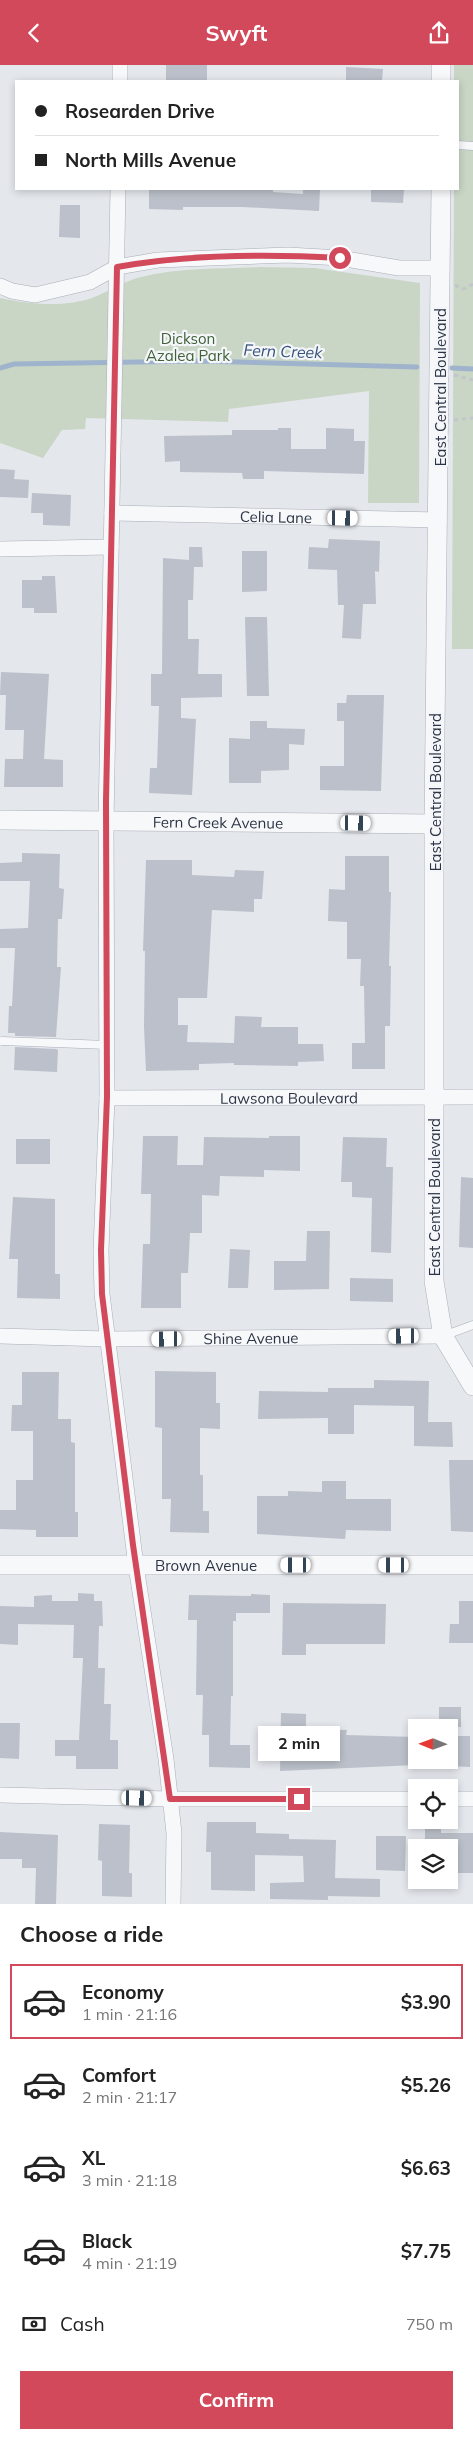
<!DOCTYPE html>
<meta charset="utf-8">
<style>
:root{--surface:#fff;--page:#f2f2f2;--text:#222;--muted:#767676;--line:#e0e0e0;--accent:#d1495b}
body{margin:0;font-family:Mulish,sans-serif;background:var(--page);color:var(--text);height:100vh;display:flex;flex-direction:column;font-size:19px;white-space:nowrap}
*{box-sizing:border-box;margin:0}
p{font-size:16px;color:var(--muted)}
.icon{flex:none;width:28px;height:28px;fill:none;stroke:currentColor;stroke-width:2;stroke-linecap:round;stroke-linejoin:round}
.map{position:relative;height:1839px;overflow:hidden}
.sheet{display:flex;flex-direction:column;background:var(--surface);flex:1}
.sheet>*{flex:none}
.top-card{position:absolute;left:15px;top:15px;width:444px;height:110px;border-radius:0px;box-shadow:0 2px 8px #0003;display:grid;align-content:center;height:110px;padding:0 20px;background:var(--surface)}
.needle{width:32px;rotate:271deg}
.tools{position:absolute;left:408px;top:1654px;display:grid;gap:10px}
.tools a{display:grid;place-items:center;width:50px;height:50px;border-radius:0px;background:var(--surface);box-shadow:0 2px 8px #0003;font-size:25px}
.end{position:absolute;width:22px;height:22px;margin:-11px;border:6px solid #d1495b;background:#fff;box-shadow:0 0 0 2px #fff}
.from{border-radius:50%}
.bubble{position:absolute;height:35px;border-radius:0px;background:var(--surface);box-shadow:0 2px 8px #0003;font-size:16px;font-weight:700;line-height:35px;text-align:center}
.car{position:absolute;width:15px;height:30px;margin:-15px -8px;border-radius:6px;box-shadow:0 0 4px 1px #0007;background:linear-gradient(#fff 24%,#345 0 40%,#fff 0 76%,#345 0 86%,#fff 0)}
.top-card b{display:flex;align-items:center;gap:18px;height:48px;font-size:19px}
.top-card b+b{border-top:1px solid var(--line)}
.top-card i{width:12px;height:12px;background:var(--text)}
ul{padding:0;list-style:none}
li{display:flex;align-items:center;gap:15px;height:75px;margin:0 10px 8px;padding:0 10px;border:2px solid transparent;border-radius:0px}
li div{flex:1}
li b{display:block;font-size:19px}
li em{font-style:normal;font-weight:700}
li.active{border-color:var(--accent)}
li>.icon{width:45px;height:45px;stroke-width:1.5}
h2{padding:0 20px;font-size:22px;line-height:60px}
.pay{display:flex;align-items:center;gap:12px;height:55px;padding:0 20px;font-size:19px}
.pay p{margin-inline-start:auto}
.button{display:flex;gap:10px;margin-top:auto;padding:10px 20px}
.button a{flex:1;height:58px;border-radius:0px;background:var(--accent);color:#fff;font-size:20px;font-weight:700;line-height:58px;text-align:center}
header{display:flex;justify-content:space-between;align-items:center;height:65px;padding:0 20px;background:var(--accent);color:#fff;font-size:22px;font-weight:700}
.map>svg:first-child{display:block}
.green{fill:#c9d6c5}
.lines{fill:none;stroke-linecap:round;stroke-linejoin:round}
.stream{stroke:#9fb4cc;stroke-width:5}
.building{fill:#bbc0ca}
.service-casing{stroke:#a9aeb7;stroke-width:9}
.minor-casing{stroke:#a9aeb7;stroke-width:16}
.tertiary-casing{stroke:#a9aeb7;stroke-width:20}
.path{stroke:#c2c5cb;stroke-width:3;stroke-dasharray:4 4;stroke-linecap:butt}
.service{stroke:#f7f8fa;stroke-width:8}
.minor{stroke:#f7f8fa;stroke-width:15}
.tertiary{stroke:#f7f8fa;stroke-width:19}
.route{stroke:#d1495b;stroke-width:6}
.labels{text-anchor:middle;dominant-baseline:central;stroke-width:4.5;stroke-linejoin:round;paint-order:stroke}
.park-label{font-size:15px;fill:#3f6138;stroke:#f4f6f9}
.street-label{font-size:15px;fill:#2b3445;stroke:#f4f6f9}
.water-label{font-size:16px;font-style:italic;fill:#34527a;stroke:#f4f6f9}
</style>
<header><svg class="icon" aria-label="back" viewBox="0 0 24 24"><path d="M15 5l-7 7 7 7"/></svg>Swyft<svg class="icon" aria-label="share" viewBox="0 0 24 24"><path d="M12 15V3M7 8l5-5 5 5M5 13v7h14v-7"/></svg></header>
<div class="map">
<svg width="473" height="1839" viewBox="0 0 473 1839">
<rect width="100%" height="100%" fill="#e4e7ec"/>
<g class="green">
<polygon points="454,0 473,0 473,584 452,584 454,124 458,124 458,16 454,16"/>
<path d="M260,202l54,1 106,15 -1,220h-51l1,-112 -140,18 -1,13 -142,-4 -1,11 -23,1 -19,28 -43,-15v-145c28,6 63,10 92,0 16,-6 32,-17 49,-21 38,-10 80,-8 119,-10z"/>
</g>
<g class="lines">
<g class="stream">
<polyline points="0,303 14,299 201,296 417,302"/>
<polyline points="452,303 473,304"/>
</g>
</g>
<g class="building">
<rect x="166" y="0" width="41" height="16"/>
<polygon points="346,2 383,4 382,16 346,16"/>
<polygon points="149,124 273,124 273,127 303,129 303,124 320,124 319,146 243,142 183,142 183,145 149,144"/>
<polygon points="371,124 404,124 403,138 371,137"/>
<polygon points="60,140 80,140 80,173 59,172"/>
<polygon points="278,363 291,363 291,384 326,384 326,363 354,364 354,376 365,376 364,409 264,406 264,414 243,414 242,408 180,407 180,396 165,397 164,371 232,370 232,365 278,365"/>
<polygon points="0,404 15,405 14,414 29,415 28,433 0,432"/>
<polygon points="32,428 71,430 70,461 43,460 43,448 31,448"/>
<polygon points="329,474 380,476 379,507 375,506 376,539 363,539 361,574 342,573 344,540 338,540 337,505 308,504 309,482 328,483"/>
<polygon points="189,482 202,482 203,502 194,502 193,535 188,535 188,574 199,574 198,609 222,609 222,632 181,633 181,653 196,654 192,730 149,728 150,703 157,703 159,641 151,641 151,609 162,609 163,493 189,495"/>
<polygon points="242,486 267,486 267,526 242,527"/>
<polygon points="42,511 55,511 57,548 34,548 34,543 22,543 22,515 42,515"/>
<polygon points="245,552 267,552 269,631 247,631"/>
<polygon points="1,607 49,609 44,694 63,695 63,722 4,722 5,694 23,694 24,665 5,665 6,630 0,630"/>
<polygon points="347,630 384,630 381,726 320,725 320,701 344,701 344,656 337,656 337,638 346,638"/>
<polygon points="250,656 267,656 267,663 305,664 304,680 289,679 289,705 261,706 261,718 229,718 229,673 250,674"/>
<polygon points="22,788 60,789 59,823 64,824 62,854 58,854 57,902 61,902 56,972 15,971 15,968 8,968 9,941 12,941 15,883 0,883 0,864 28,863 30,816 0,816 0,798 22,797"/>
<polygon points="345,791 389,791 389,827 391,827 389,901 391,901 390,961 385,961 385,1004 352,1004 352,978 365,978 364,921 360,921 361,894 347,894 347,857 328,856 329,824 345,825"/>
<polygon points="146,795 192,795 192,810 234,812 235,805 264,806 262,834 254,834 254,847 212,845 207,933 178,933 178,960 188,960 187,977 234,978 235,951 262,952 261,962 298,962 298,979 323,979 324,996 298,997 298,1001 234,1000 234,998 199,999 199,1005 146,1006 144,962 145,886 143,886"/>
<polygon points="15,982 56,984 58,985 57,1007 14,1005"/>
<polygon points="143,1071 178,1071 177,1100 203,1100 204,1072 269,1073 269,1071 300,1071 300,1106 264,1105 264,1112 220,1111 219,1131 202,1130 202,1168 190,1168 188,1208 181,1208 181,1243 141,1243 143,1179 150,1179 151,1129 141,1129"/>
<polygon points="343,1072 387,1073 386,1102 393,1102 391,1188 371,1187 372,1133 352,1132 352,1117 341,1117"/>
<rect x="16" y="1074" width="34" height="25"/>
<polygon points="461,1112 473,1113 473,1183 459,1182"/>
<polygon points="13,1132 55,1134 55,1209 60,1209 60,1234 17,1233 18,1194 9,1194"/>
<polygon points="307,1166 330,1166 329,1224 274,1225 274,1196 306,1196"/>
<polygon points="230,1184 250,1185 248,1223 228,1223"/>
<polygon points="350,1213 393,1214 393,1237 350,1236"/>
<polygon points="155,1306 216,1307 216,1338 220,1338 220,1364 200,1363 200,1410 203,1410 203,1446 209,1446 209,1468 170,1467 171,1434 162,1434 162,1363 155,1362"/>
<polygon points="22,1307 59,1307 58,1354 71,1354 71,1377 75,1378 75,1447 78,1447 78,1472 36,1472 36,1465 0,1464 0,1445 16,1445 16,1415 33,1415 33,1366 11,1366 12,1340 22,1340"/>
<polygon points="374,1315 429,1316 428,1357 452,1357 453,1382 414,1381 414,1341 354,1340 354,1369 328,1369 328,1353 258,1354 259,1326 328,1327 328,1323 374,1323"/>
<polygon points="449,1395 473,1395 473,1467 451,1466"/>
<polygon points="322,1416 346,1416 346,1434 391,1434 391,1466 346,1465 345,1474 257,1469 257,1431 288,1431 288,1426 322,1427"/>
<polygon points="78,1528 94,1529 94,1536 102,1536 103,1561 99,1561 98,1603 105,1603 104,1639 111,1639 110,1675 118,1675 118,1704 76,1704 76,1691 55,1691 55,1675 79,1675 83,1593 73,1593 74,1560 18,1559 18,1580 0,1579 0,1541 34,1542 34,1531 52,1530 52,1536 78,1536"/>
<polygon points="251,1529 270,1530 270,1548 236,1548 236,1556 233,1556 233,1631 231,1631 230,1680 250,1680 250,1703 209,1702 209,1670 202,1670 203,1630 196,1630 197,1555 188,1555 189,1530 251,1531"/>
<polygon points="459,1536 473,1536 473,1578 449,1578 450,1559 459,1559"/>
<polygon points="283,1538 386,1539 385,1579 306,1579 306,1590 282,1590"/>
<rect x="439" y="1642" width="22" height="20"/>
<polygon points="281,1648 306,1649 306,1664 347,1665 346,1670 416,1672 416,1700 280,1706"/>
<polygon points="0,1658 20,1658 19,1694 0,1693"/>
<polygon points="449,1671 470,1671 470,1702 449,1701"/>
<polygon points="207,1757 256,1757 256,1768 289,1769 289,1774 336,1775 335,1813 380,1814 380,1832 328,1831 328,1835 270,1834 270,1818 304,1817 303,1791 255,1790 255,1826 211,1825 211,1787 206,1787"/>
<polygon points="99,1759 130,1760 129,1808 132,1808 132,1832 102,1831 102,1796 98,1795"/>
<polygon points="425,1759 441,1760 441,1768 473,1768 473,1808 450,1808 450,1782 425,1782"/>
<polygon points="0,1767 58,1770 56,1839 35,1839 36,1803 22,1803 22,1794 0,1794"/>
<polygon points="376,1771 406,1771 405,1806 376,1805"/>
</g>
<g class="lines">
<g class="service-casing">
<g id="service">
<polyline points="458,80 473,81"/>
<polyline points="2,976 107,980"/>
<polyline points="443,1271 473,1260"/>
</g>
</g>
<g class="minor-casing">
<g id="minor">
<polyline points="120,16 120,0"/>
<polyline points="118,124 106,756 107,1033 101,1185 102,1229 136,1501 166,1694 174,1768 173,1839"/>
<polyline points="0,221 12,226 35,230 90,217 117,202 158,195 288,190 340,193 399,203 441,203"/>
<path id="s1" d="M112,448l327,7"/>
<polyline points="0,484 111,482"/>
<path id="s2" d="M107,1033l366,-1"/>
<path id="s3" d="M0,1271l107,3 336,-3"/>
<polyline points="0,1730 170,1734 416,1734"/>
<polyline points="449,1734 473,1734"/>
</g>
</g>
<g class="tertiary-casing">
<g id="tertiary">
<polyline points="441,16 441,0"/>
<polyline points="441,124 434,759 434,1216 443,1271 473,1321"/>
<path id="s4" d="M0,755l434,4"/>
<path id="s5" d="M0,1500h473"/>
</g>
</g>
<g class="path">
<polyline points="455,220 463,224 473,219"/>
<polyline points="454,310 473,315"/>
<polyline points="454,355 473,353"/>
</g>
<use href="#service" class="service"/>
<use href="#minor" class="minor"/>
<use href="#tertiary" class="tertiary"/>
</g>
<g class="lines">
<path class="route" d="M299,1734h-129l-37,-254 -31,-251 -1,-44 6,-153 -1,-296 11,-534c73,-13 149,-13 223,-9"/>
</g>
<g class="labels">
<g class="park-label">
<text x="188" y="273">Dickson<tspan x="188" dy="17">Azalea Park</tspan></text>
</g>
<g class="street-label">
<text transform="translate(440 322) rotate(-90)">East Central Boulevard</text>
<text stroke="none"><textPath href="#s1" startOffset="164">Celia Lane</textPath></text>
<text transform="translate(435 727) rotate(-90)">East Central Boulevard</text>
<text stroke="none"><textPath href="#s4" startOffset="218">Fern Creek Avenue</textPath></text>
<text stroke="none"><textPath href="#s2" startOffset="182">Lawsona Boulevard</textPath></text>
<text transform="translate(434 1132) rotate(-90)">East Central Boulevard</text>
<text stroke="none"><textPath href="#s3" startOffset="251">Shine Avenue</textPath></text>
<text stroke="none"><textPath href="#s5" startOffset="206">Brown Avenue</textPath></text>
</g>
<g class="water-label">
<text transform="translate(283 286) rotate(2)">Fern Creek</text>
</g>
</g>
</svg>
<div class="tools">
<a><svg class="needle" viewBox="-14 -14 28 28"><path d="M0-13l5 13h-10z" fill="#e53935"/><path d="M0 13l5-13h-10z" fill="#767676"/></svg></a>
<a><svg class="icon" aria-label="locate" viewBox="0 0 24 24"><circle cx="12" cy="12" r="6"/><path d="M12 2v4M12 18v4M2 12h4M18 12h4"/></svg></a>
<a><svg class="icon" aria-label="layers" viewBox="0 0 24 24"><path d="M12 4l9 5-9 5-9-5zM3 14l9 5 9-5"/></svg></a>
</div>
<i class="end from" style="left:340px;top:193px"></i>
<i class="end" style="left:299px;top:1734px"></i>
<div class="bubble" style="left:258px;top:1661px;width:82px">2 min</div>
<i class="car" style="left:343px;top:453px;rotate:91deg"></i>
<i class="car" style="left:356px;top:758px;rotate:91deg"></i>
<i class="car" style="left:404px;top:1271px;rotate:269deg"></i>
<i class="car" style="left:167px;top:1274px;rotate:269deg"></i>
<i class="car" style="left:296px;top:1500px;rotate:270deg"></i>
<i class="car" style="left:394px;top:1500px;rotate:270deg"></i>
<i class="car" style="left:137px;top:1733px;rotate:91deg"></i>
<div class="top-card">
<b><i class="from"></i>Rosearden Drive</b>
<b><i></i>North Mills Avenue</b>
</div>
</div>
<section class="sheet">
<h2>Choose a ride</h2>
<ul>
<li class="active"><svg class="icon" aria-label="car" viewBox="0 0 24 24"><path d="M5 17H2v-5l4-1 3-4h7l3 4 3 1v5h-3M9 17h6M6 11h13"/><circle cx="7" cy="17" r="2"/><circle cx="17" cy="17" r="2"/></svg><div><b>Economy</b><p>1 min · 21:16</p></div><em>$3.90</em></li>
<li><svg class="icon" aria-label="car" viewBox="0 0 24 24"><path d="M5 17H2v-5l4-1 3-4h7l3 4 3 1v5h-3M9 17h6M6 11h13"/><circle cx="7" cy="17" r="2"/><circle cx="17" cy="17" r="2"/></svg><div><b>Comfort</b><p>2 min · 21:17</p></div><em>$5.26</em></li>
<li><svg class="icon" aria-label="car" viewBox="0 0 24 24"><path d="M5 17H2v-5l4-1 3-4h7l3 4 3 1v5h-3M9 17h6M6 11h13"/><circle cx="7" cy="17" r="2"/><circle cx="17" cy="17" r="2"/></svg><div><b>XL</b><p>3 min · 21:18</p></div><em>$6.63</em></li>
<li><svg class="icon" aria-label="car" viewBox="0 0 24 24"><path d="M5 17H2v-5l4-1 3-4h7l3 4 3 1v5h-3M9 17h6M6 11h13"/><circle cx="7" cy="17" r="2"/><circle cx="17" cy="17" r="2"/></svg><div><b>Black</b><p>4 min · 21:19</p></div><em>$7.75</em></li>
</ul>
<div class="pay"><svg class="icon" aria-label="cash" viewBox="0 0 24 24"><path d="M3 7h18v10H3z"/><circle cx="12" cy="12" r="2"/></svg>Cash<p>750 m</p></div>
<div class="button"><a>Confirm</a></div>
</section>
